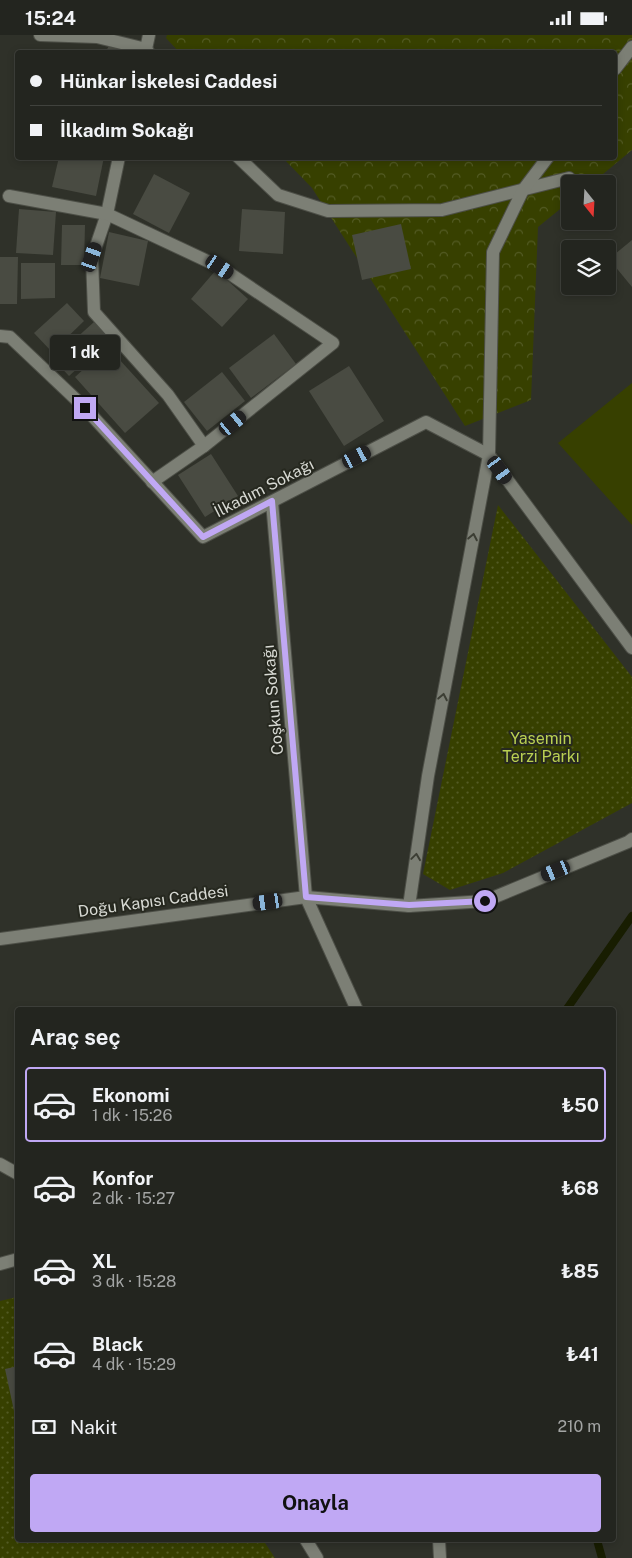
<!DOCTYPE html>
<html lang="tr">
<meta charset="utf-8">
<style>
:root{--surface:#23251f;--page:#2f312c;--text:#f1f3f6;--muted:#a3a5a4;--line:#40423d;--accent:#c0a8f4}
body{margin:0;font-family:"Public Sans",sans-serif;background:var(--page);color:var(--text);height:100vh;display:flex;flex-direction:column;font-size:19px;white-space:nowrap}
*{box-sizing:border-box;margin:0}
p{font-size:16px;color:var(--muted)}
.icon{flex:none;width:28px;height:28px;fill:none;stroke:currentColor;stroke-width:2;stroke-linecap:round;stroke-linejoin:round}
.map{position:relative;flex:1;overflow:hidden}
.drawer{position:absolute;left:15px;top:972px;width:601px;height:535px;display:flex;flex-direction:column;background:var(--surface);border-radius:5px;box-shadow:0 2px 8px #0003,0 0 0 1px var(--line)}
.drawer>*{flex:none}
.hud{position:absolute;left:15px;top:15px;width:602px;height:110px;border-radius:5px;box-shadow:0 2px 8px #0003,0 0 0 1px var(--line);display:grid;align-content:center;height:110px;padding:0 15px;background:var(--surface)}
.needle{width:32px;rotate:162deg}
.tools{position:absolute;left:561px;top:140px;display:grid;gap:10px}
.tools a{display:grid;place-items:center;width:55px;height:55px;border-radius:5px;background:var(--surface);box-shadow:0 2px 8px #0003,0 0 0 1px var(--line);font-size:25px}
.end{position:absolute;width:22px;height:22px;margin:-11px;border:6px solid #c0a8f4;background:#111;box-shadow:0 0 0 2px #111}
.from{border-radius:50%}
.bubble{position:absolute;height:35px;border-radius:5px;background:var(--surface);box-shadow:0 2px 8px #0003,0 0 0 1px var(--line);font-size:16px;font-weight:700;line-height:35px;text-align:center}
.car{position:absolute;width:15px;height:30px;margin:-15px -8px;border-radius:6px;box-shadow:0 0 4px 1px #0007;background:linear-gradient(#222 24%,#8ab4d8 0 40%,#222 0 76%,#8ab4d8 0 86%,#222 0)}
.hud b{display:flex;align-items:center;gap:18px;height:48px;font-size:19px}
.hud b+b{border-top:1px solid var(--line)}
.hud i{width:12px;height:12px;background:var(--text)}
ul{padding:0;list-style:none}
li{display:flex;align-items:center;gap:15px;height:75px;margin:0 10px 8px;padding:0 5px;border:2px solid transparent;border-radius:5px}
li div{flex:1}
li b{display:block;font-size:19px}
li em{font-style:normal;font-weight:700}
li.on{border-color:var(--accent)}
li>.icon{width:45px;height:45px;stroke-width:1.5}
h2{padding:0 15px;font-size:22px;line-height:60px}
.pay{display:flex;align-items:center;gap:12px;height:55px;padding:0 15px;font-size:19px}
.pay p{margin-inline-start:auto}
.primary-button{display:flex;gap:10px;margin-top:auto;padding:10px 15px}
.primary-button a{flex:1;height:58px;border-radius:5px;background:var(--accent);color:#111;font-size:20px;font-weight:700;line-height:58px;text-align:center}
.status{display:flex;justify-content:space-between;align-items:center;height:35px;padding:0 25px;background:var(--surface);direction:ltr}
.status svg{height:14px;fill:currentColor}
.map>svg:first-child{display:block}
.grass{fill:url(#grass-dots)}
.forest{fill:url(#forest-crowns)}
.garden{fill:#374000}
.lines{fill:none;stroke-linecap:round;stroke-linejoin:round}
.stream{stroke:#181d01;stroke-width:8}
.building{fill:#494b42}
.minor-casing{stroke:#4d4f47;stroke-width:14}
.minor{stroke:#7c7f75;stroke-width:12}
.oneway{stroke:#3c3e34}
.route{stroke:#c0a8f4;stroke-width:6}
.labels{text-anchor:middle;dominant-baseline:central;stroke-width:4;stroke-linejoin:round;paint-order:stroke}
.street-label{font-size:16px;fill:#d7d9d3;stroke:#26281f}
.park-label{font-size:16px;fill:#bad052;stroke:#26281f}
</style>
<div class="status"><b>15:24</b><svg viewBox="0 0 49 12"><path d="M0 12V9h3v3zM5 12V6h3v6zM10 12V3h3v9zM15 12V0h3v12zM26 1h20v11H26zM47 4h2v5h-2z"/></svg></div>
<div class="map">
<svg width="632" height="1523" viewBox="0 0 632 1523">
<defs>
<pattern id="grass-dots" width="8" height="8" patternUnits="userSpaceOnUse" patternTransform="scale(1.25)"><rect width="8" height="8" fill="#374000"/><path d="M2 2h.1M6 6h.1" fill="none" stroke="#535b24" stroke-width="1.8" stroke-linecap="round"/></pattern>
<pattern id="forest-crowns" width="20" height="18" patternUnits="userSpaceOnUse" patternTransform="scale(1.25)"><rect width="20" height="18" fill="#374000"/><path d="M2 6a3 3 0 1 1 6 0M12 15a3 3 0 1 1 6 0" fill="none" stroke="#535b24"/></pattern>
</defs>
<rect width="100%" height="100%" fill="#2f3129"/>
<g class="grass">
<polygon points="498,470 632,642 632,768 503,838 450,855 423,839"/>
<polygon points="17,1262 18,1505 263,1505 275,1523 0,1523 0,1266"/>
</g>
<polygon class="forest" points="167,0 632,0 632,115 591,149 570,149 570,166 538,192 531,365 465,391 312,153 283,123 615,122 615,18 180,18 166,3"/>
<polygon class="garden" points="632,348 632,490 558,408"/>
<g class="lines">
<g class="stream">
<polyline points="566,975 632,881"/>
<polyline points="597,1505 602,1523"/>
</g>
</g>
<g class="building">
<polygon points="111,7 130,18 105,18"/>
<polygon points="59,122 104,122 96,161 52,152"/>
<polygon points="154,139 190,158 169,198 133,179"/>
<polygon points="19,174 56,177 53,220 16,218"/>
<polygon points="242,174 285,177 283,219 239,216"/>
<polygon points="401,189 411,234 362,245 352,200"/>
<polygon points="62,190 85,190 84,230 61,230"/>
<polygon points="109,197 148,206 139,251 100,243"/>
<polygon points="632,205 632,252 609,224"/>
<polygon points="0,222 18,222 17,269 0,269"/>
<polygon points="21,228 55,228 55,263 21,264"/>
<polygon points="216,235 248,264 222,292 191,264"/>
<polygon points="67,268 84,286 52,317 34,298"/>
<polygon points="94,287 110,304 69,341 53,324"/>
<polygon points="274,299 296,329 251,363 229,333"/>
<polygon points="108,312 159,368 125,398 75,342"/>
<polygon points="349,331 384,386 344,411 309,356"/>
<polygon points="222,337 245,366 207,396 184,367"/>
<polygon points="211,419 238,461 205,482 178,440"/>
<polygon points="18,1331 18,1390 17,1390 5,1334"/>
</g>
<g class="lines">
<g class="minor-casing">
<g id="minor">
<polyline points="40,0 97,2 146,14 149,18"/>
<polyline points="146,14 149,0"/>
<polyline points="615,34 632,12"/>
<polyline points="119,122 107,179 92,223 94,277 168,360 204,411"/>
<polyline points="238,122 278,160 328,176 442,175 569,143"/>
<polyline points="9,161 107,179 220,232 333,308 204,411 152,447"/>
<polyline points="0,301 10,302 85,373 203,502 426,387 489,420 632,613"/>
<polyline points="272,467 306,862 357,975"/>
<polyline points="409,871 428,741 489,420 493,217 523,155 548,122"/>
<polyline points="0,904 306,862 409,871 485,866 628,807 632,804"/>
<polyline points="0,1129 18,1139"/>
<polyline points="0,1229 18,1224"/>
<polyline points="306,1505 317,1523"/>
<polyline points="439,1505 440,1523"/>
</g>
</g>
<use href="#minor" class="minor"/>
</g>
<defs><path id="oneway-chevron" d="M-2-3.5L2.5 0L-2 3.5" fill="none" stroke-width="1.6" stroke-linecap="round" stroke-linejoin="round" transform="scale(1.25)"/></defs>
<g class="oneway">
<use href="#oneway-chevron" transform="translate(473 502) rotate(-79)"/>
<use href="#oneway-chevron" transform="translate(443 662) rotate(-79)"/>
<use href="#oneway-chevron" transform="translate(416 822) rotate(-82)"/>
</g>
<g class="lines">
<polyline class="route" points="85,373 203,502 272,466 306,862 409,870 485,866"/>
</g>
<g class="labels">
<g class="street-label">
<text transform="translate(264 453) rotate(-27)">İlkadım Sokağı</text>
<text transform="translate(273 665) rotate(-95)">Coşkun Sokağı</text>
<text transform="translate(153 866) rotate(-8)">Doğu Kapısı Caddesi</text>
</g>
<g class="park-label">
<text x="541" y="703">Yasemin<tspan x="541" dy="18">Terzi Parkı</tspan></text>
</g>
</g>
</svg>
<div class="tools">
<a><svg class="needle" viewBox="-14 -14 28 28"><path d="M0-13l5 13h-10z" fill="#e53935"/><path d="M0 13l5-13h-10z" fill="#a3a5a4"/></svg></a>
<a><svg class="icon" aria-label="layers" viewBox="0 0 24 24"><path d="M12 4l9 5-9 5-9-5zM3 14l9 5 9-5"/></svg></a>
</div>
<i class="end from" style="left:485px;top:866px"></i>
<i class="end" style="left:85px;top:373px"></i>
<div class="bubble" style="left:50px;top:300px;width:70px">1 dk</div>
<i class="car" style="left:92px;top:222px;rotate:19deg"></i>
<i class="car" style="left:220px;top:232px;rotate:124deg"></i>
<i class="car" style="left:233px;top:388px;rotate:51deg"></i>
<i class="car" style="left:357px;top:422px;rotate:63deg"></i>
<i class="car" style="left:500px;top:435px;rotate:144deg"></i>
<i class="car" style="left:556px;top:836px;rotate:248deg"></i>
<i class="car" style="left:268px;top:867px;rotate:262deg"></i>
<div class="hud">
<b><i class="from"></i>Hünkar İskelesi Caddesi</b>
<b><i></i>İlkadım Sokağı</b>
</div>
<section class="drawer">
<h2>Araç seç</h2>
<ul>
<li class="on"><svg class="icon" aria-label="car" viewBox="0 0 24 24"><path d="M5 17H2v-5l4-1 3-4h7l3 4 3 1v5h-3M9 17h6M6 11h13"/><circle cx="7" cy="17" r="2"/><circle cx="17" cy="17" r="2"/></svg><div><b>Ekonomi</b><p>1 dk · 15:26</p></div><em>₺50</em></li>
<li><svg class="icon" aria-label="car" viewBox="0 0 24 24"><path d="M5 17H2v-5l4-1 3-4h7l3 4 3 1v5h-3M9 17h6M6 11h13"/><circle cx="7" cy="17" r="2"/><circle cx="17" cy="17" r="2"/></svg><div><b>Konfor</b><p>2 dk · 15:27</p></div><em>₺68</em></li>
<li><svg class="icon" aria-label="car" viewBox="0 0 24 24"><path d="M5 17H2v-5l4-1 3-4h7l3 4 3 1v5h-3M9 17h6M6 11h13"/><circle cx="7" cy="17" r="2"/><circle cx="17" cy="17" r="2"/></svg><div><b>XL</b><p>3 dk · 15:28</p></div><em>₺85</em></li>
<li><svg class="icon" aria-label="car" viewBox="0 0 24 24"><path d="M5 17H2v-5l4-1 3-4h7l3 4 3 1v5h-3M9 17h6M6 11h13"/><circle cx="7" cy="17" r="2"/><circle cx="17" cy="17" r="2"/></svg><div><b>Black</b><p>4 dk · 15:29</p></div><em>₺41</em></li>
</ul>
<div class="pay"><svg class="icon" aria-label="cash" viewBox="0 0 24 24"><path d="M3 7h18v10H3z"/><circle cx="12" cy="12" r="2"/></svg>Nakit<p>210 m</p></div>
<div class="primary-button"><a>Onayla</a></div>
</section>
</div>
